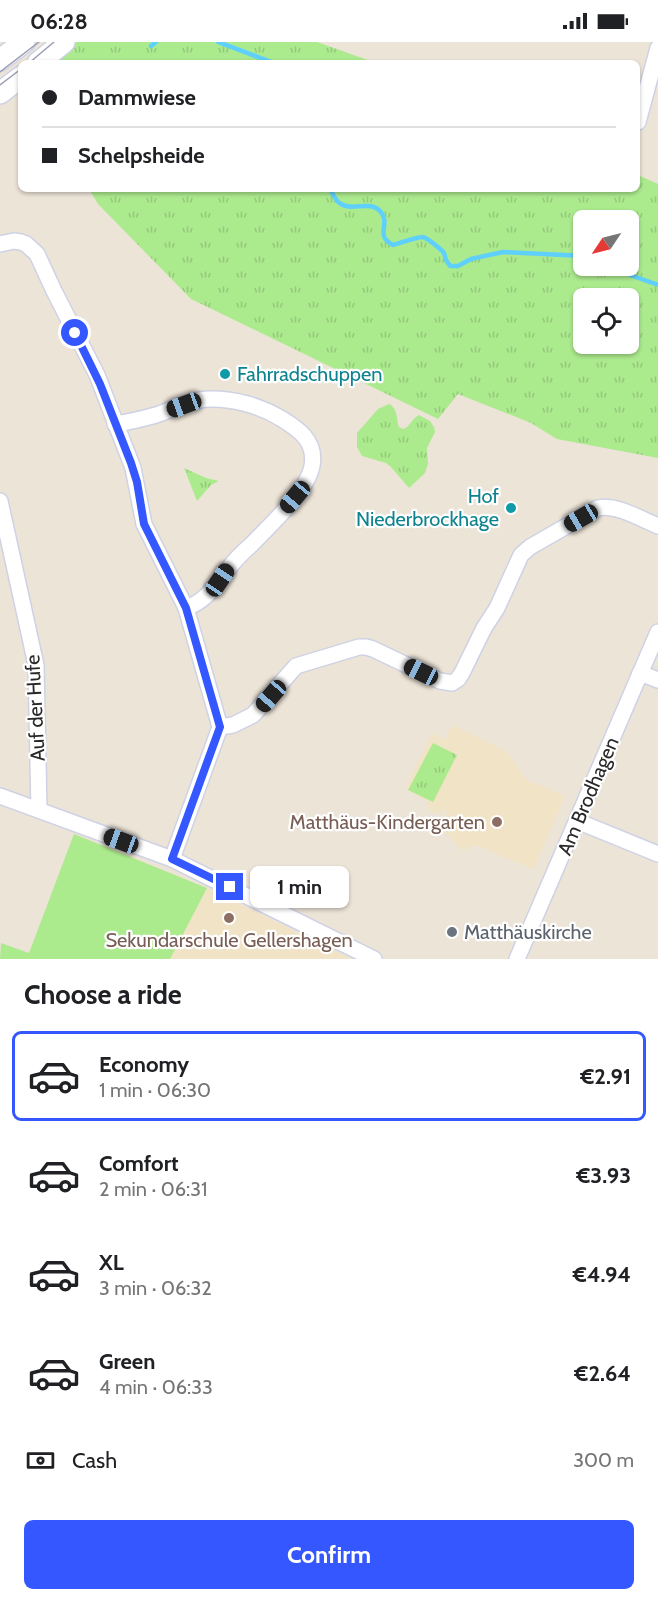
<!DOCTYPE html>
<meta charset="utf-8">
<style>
:root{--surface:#fff;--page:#f2f2f2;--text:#202124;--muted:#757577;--line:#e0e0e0;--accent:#3457ff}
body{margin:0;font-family:Cabin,sans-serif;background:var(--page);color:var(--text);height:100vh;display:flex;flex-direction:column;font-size:22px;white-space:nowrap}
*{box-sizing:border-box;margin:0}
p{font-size:20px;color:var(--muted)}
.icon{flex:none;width:33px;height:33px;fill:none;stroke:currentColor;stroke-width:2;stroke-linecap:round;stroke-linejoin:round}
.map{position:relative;height:917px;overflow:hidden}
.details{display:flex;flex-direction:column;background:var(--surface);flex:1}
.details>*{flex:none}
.hud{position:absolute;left:18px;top:18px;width:622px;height:132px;border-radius:9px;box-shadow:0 2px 4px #0004;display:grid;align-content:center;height:132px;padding:0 24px;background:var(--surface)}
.needle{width:39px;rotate:235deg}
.tools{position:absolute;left:573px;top:168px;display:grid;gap:12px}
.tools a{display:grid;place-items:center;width:66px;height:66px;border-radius:9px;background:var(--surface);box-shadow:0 2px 4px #0004;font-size:30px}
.end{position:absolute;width:27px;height:27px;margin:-14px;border:8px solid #3457ff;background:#fff;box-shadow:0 0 0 3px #fff}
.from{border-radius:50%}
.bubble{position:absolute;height:42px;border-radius:9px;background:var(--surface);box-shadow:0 2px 4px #0004;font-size:20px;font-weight:700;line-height:42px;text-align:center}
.car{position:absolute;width:18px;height:36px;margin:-18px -9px;border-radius:8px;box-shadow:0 0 4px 2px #0007;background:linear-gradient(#222 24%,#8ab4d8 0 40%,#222 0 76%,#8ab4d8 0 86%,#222 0)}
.hud b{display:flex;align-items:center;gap:21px;height:57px;font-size:22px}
.hud b+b{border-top:2px solid var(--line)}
.hud i{width:15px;height:15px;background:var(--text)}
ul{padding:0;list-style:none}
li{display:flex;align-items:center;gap:18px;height:90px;margin:0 12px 9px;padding:0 12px;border:3px solid transparent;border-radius:9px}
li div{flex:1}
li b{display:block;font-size:22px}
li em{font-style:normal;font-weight:700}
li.on{border-color:var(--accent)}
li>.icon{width:54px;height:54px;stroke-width:1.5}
h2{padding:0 24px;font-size:27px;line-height:72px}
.pay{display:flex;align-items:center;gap:15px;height:66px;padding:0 24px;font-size:22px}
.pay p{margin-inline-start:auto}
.primary-button{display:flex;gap:12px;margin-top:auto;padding:12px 24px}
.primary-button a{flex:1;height:69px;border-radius:9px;background:var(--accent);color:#fff;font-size:24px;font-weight:700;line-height:69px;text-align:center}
.status{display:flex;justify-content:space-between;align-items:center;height:42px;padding:0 30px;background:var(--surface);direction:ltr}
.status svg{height:16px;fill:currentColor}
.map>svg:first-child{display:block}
.education{fill:#f1e3c6}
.grass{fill:#acea8e}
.park{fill:url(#park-tufts);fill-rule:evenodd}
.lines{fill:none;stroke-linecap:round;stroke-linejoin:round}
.stream{stroke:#5fd0fc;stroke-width:4.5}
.minor-casing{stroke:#ced2e4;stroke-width:18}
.secondary-casing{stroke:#ced2e4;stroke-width:24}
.minor{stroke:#fff;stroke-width:15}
.secondary{stroke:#fff;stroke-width:21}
.tram{stroke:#9b9eb6;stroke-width:1.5}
.route{stroke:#3457ff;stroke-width:8}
.culture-dot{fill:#0f9aa8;stroke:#fff;stroke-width:2}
.education-dot{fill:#8d6e63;stroke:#fff;stroke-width:2}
.worship-dot{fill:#6b7280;stroke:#fff;stroke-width:2}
.labels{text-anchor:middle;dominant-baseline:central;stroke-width:4.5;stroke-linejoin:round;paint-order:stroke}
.culture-label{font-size:20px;fill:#0d838f;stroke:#fff;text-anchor:start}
.street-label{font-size:20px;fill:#292929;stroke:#fff}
.education-label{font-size:20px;fill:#785e54;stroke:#fff;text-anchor:end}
.worship-label{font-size:20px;fill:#5b616d;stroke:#fff;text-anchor:start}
</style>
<div class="status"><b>06:28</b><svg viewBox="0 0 49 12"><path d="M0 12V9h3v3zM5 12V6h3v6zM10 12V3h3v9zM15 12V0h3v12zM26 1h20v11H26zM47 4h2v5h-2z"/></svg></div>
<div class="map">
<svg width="658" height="917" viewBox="0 0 658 917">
<defs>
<pattern id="park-tufts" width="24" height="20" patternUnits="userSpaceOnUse" patternTransform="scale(1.5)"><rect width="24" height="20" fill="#acea8e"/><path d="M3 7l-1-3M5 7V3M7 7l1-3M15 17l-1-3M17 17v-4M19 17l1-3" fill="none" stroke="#94c97a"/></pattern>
</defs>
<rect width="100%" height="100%" fill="#ede4d8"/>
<g class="education">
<polygon points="452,683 506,709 527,738 565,754 535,825 533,827 475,803 463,809 440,784 447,769 443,767 440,773 427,767 427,759 405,747 432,691 445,698"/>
<polygon points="207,846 351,917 169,917"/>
</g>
<polygon class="grass" points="74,792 207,846 170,917 0,917 1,901 29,911"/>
<g class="park">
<polygon points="74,0 317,0 376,21 51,21"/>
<path d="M638,133l20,9v274l-101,-19 -26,-16 -73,-29 -20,25 -247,-120 -93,-95 -9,-15h549zM584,178h44v46h-44zM584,256h44v46h-44z"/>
<path d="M389,362c9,4 7,15 10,23l4,2c7,-2 9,-11 16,-14l11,6 4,6 1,5 -8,16 1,16 -3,9 -16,15 -18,-21 -5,-4 -24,-7 -5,-9v-14l21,-24z"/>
<polygon points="184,426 206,436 219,439 211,443 197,459"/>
<polygon points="433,701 457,713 433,760 408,748"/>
</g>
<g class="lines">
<g class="stream">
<polyline points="218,0 274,21"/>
<polyline points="151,4 156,0"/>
<path d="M330,147c3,5 5,12 11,15 13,8 29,-5 40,8 10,13 -7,23 12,33 7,-2 24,-8 30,-8 4,1 18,12 21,16l2,7 4,6h8l13,-7 32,-7 81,4"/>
<polyline points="617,224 630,233 658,243"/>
</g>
<g class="minor-casing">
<g id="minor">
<polyline points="638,80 658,6"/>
<polyline points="0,202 14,199 21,200 26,202 37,212 54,249 97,333 133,426 144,482 186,566 220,685 172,817"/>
<path d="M115,382c14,-2 27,-5 41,-9 17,-6 34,-15 52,-16 25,-1 53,7 74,20 8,5 16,10 22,17 7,8 10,19 8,30 -5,26 -43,60 -61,79 -8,7 -16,15 -22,23 -13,16 -22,33 -43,40"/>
<polyline points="0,459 36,623 39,768"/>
<polyline points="640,631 658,638"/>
<path d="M220,685l13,-2 20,-10 43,-49 63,-19h7l7,2 67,32 12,2 6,-4 4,-6 22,-45 13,-20 24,-53 9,-8 68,-39c18,-4 43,11 60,18"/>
<polyline points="0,754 172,817 374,917"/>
<polyline points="577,779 658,812"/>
<polyline points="517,917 658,590"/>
</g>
</g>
<g class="secondary-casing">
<g id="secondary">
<polyline points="0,18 24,0"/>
<polyline points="38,21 64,0"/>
<polyline points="0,51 21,35"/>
</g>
</g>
<use href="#minor" class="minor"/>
<use href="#secondary" class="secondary"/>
<g class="tram">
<polyline points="29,21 54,0"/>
<polyline points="0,30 39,0"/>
<polyline points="0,43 21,27"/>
</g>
</g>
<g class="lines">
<polyline class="route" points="75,291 100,342 131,421 137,440 144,482 186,566 220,685 172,817 230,845"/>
</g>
<g class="culture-dot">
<circle cx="225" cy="332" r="6"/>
<circle cx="511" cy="466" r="6"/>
</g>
<g class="education-dot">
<circle cx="497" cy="780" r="6"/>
<circle cx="229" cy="876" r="6"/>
</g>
<circle class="worship-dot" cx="452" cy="890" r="6"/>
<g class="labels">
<g class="culture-label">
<text x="237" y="332">Fahrradschuppen</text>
<text x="499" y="454" text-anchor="end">Hof<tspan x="499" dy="23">Niederbrockhage</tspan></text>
</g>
<g class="street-label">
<text transform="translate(35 666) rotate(-93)">Auf der Hufe</text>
<text transform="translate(588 754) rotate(-67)">Am Brodhagen</text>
</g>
<g class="education-label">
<text x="485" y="780">Matthäus-Kindergarten</text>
<text x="229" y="898" text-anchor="middle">Sekundarschule Gellershagen</text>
</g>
<g class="worship-label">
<text x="464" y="890">Matthäuskirche</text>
</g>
</g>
</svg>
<div class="tools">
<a><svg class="needle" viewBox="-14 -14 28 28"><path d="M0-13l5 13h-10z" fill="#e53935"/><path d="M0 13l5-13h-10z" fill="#757577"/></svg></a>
<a><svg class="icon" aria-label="locate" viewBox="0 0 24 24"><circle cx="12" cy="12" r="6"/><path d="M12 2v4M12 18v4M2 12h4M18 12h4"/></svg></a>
</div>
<i class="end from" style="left:75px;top:291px"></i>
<i class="end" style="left:230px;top:845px"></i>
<div class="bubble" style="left:250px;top:824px;width:99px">1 min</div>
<i class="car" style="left:184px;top:363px;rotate:250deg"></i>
<i class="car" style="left:295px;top:455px;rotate:220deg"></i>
<i class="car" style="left:581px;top:476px;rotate:240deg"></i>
<i class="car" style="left:220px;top:538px;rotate:34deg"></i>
<i class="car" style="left:421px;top:630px;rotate:296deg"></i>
<i class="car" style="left:271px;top:654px;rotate:221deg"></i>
<i class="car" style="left:121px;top:799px;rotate:290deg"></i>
<div class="hud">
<b><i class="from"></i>Dammwiese</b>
<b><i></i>Schelpsheide</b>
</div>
</div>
<section class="details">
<h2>Choose a ride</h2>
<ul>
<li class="on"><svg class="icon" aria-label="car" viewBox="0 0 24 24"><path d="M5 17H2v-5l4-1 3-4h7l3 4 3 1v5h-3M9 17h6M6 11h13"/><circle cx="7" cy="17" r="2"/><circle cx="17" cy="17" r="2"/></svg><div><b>Economy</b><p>1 min · 06:30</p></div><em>€2.91</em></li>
<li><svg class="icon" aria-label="car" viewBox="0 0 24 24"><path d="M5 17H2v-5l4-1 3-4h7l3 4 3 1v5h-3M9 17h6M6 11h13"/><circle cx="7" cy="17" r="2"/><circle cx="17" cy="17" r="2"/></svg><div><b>Comfort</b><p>2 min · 06:31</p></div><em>€3.93</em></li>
<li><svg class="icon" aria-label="car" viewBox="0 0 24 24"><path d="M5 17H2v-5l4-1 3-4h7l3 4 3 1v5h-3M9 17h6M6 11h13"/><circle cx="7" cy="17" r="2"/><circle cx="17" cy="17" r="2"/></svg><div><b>XL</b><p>3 min · 06:32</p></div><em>€4.94</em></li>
<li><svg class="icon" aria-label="car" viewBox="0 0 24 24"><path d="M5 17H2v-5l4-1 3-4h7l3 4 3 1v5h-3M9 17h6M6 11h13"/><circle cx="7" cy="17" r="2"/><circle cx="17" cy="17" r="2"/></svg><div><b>Green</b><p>4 min · 06:33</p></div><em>€2.64</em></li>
</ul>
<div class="pay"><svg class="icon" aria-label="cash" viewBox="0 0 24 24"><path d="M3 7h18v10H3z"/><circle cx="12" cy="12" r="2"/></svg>Cash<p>300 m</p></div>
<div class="primary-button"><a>Confirm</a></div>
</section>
